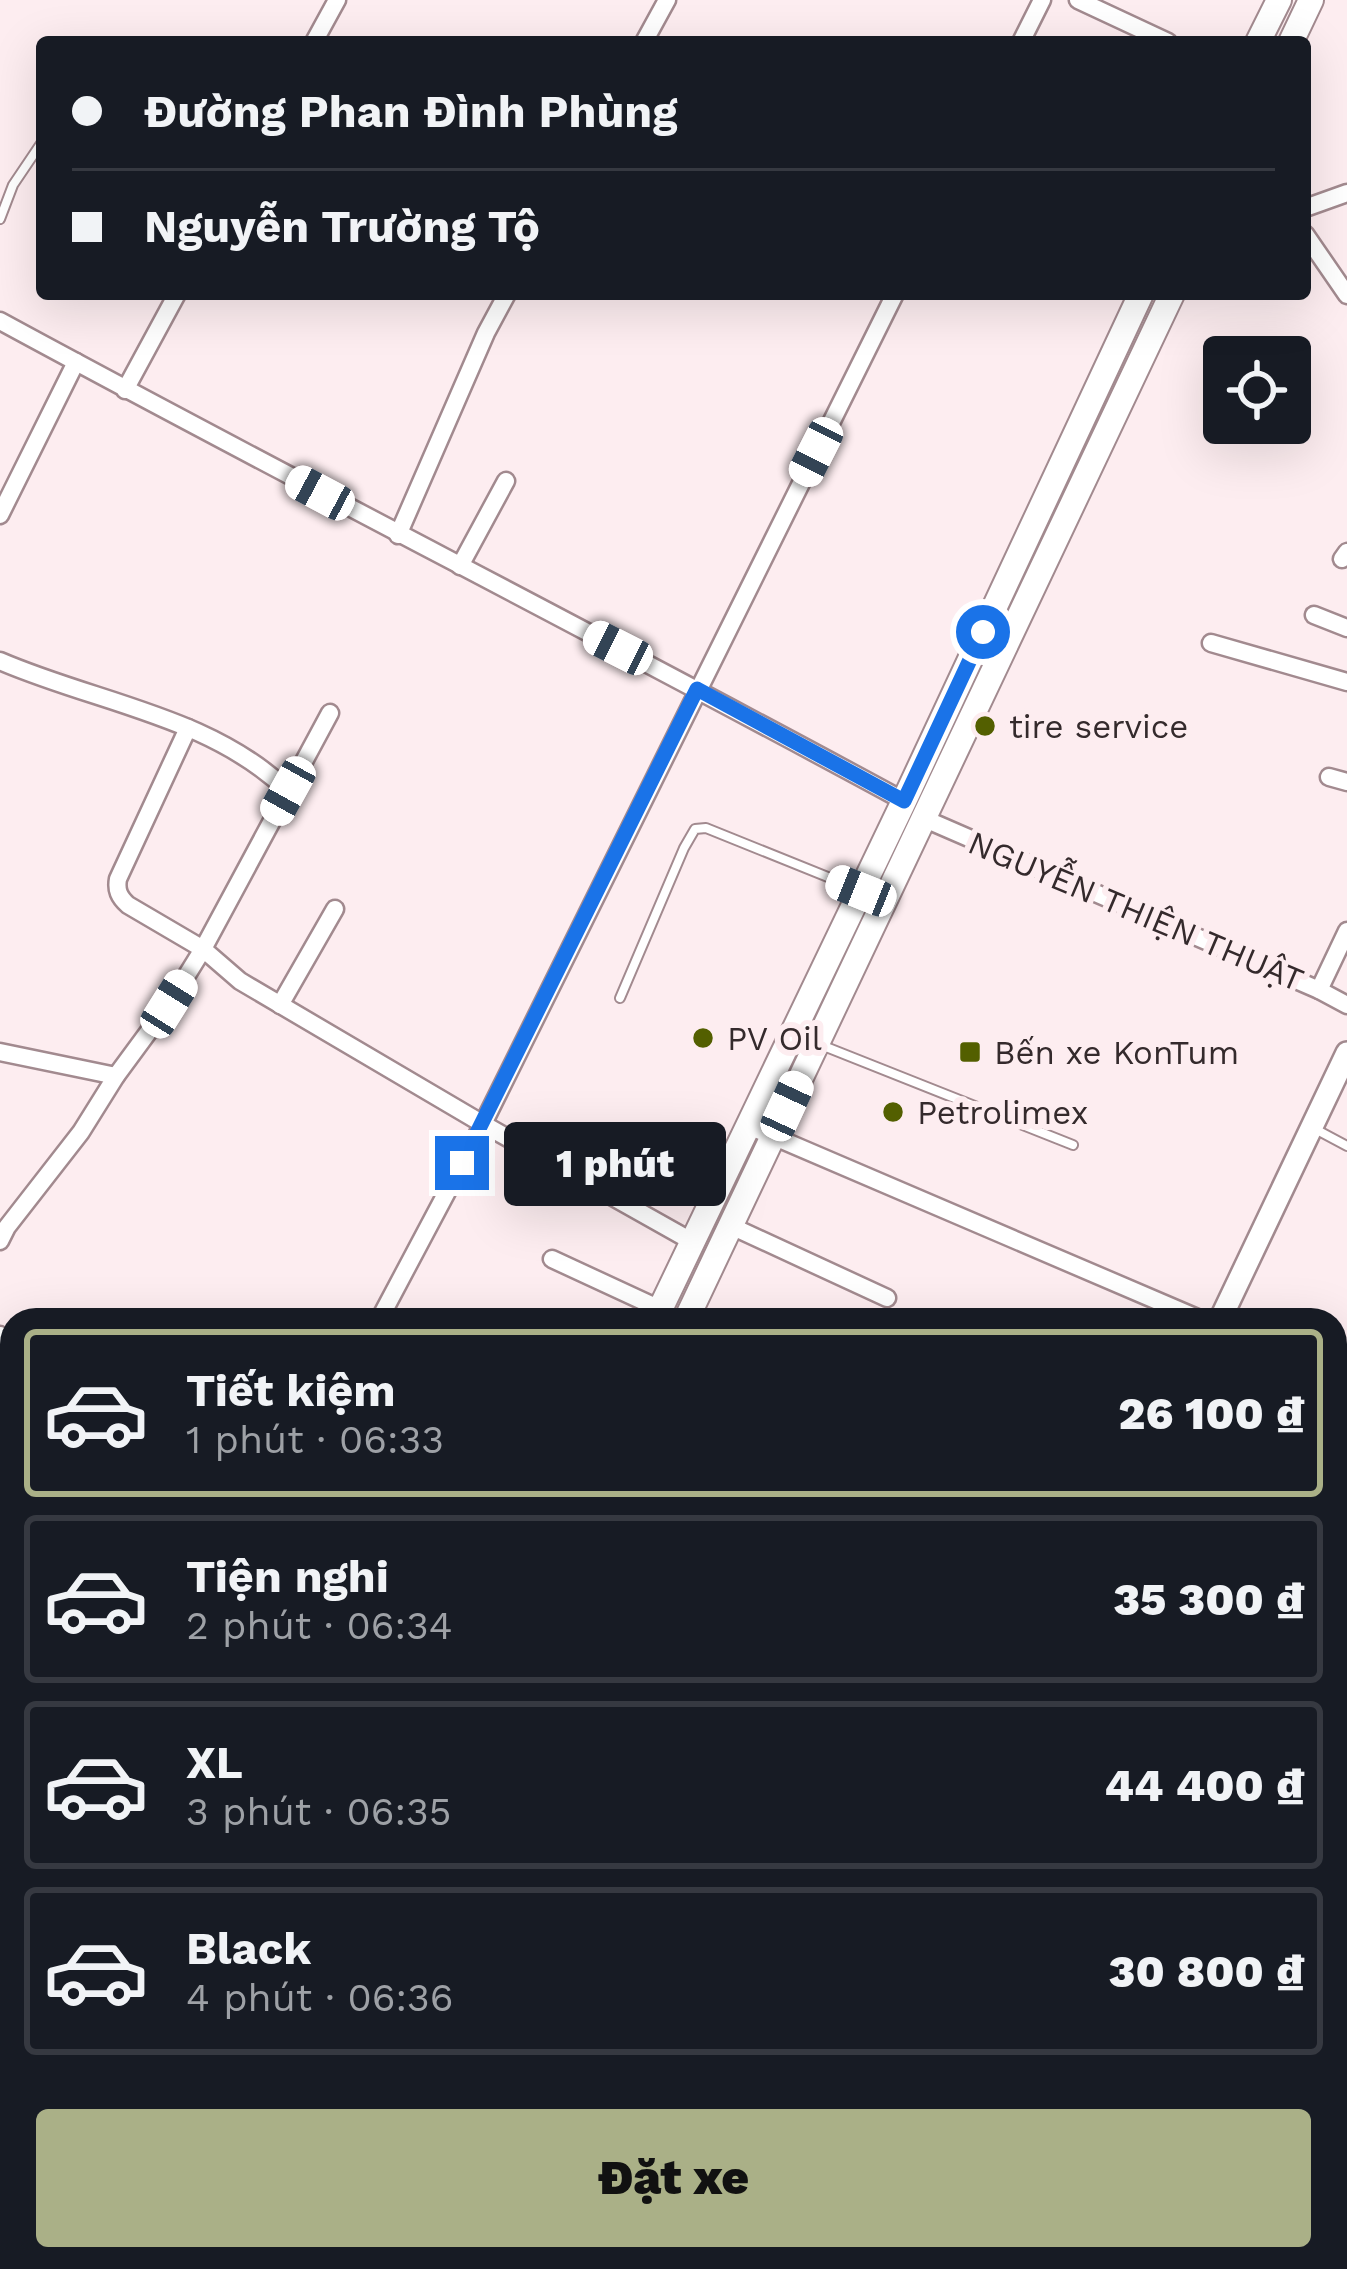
<!DOCTYPE html>
<html lang="vi">
<meta charset="utf-8">
<style>
:root{--surface:#171b24;--page:#20242c;--text:#f1f3f6;--muted:#9ea1a6;--line:#363941;--accent:#aab087}
body{margin:0;font-family:"Work Sans",sans-serif;background:var(--page);color:var(--text);height:100vh;display:flex;flex-direction:column;font-size:45px;white-space:nowrap}
*{box-sizing:border-box;margin:0}
p{font-size:39px;color:var(--muted)}
.icon{flex:none;width:66px;height:66px;fill:none;stroke:currentColor;stroke-width:2;stroke-linecap:round;stroke-linejoin:round}
.map{position:relative;flex:1;overflow:hidden}
.sheet{position:absolute;left:0px;top:1308px;width:1347px;height:963px;display:flex;flex-direction:column;background:var(--surface);border-radius:36px 36px 0 0;box-shadow:0 12px 48px #0002}
.sheet>*{flex:none}
.banner{position:absolute;left:36px;top:36px;width:1275px;height:264px;border-radius:12px;box-shadow:0 12px 48px #0002;display:grid;align-content:center;height:264px;padding:0 36px;background:var(--surface)}
.buttons{position:absolute;left:1203px;top:336px;display:grid;gap:24px}
.buttons a{display:grid;place-items:center;width:108px;height:108px;border-radius:12px;background:var(--surface);box-shadow:0 12px 48px #0002;font-size:60px}
.end{position:absolute;width:54px;height:54px;margin:-27px;border:15px solid #1a73e8;background:#fff;box-shadow:0 0 0 6px #fff}
.from{border-radius:50%}
.bubble{position:absolute;height:84px;border-radius:12px;background:var(--surface);box-shadow:0 12px 48px #0002;font-size:39px;font-weight:800;line-height:84px;text-align:center}
.car{position:absolute;width:36px;height:72px;margin:-36px -18px;border-radius:15px;box-shadow:0 0 9px 3px #0007;background:linear-gradient(#fff 24%,#345 0 40%,#fff 0 76%,#345 0 86%,#fff 0)}
.banner b{display:flex;align-items:center;gap:42px;height:114px;font-size:45px}
.banner b+b{border-top:3px solid var(--line)}
.banner i{width:30px;height:30px;background:var(--text)}
ul{padding:21px 0 0;list-style:none}
li{display:flex;align-items:center;gap:36px;height:168px;margin:0 24px 18px;padding:0 12px;border:6px solid var(--line);border-radius:12px}
li div{flex:1}
li b{display:block;font-size:45px}
li em{font-style:normal;font-weight:800}
li.selected{border-color:var(--accent)}
li>.icon{width:108px;height:108px;stroke-width:1.5}
.action{display:flex;gap:24px;margin-top:auto;padding:24px 36px}
.action a{flex:1;height:138px;border-radius:12px;background:var(--accent);color:#111;font-size:48px;font-weight:800;line-height:138px;text-align:center}
.map>svg:first-child{display:block}
.lines{fill:none;stroke-linecap:round;stroke-linejoin:round}
.service-casing{stroke:#a28a8f;stroke-width:12}
.minor-casing{stroke:#a28a8f;stroke-width:21}
.tertiary-casing{stroke:#a28a8f;stroke-width:26}
.primary-casing{stroke:#a28a8f;stroke-width:28}
.service{stroke:#fff;stroke-width:8}
.minor{stroke:#fff;stroke-width:16}
.tertiary{stroke:#fff;stroke-width:21}
.primary{stroke:#fff;stroke-width:24}
.route{stroke:#1a73e8;stroke-width:15}
.poi-dot{fill:#535f00;stroke:#fdedf0;stroke-width:4.5}
.labels{text-anchor:middle;dominant-baseline:central;stroke-width:12;stroke-linejoin:round;paint-order:stroke}
.poi-label{font-size:33px;fill:#342a2c;stroke:#fdedf0;text-anchor:start}
.street-label{font-size:33px;fill:#342a2c;stroke:#fdedf0}
</style>
<div class="map">
<svg width="1347" height="2269" viewBox="0 0 1347 2269">
<rect width="100%" height="100%" fill="#fdedf0"/>
<g class="lines">
<g class="service-casing">
<g id="service">
<polyline points="0,219 13,185 42,142"/>
<polyline points="620,998 684,848 695,829 706,828 860,890"/>
<polyline points="796,1032 816,1043 1073,1145"/>
<polyline points="1317,1130 1347,1146"/>
</g>
</g>
<g class="minor-casing">
<g id="minor">
<polyline points="1078,0 1168,42"/>
<polyline points="314,42 337,0"/>
<polyline points="644,42 667,0"/>
<polyline points="1021,42 1042,0"/>
<polyline points="1305,208 1347,193"/>
<polyline points="1305,234 1347,295"/>
<path d="M0,321c300,163 604,317 904,480"/>
<polyline points="125,390 177,294"/>
<polyline points="0,515 76,362"/>
<polyline points="398,535 486,333 507,294"/>
<polyline points="1342,559 1347,552"/>
<polyline points="460,566 506,481"/>
<polyline points="1314,615 1347,628"/>
<polyline points="1211,643 1347,682"/>
<path d="M0,661c97,42 210,55 288,130"/>
<path d="M188,728l-70,151c-2,11 1,18 10,26l75,44 37,32 243,143 210,118"/>
<polyline points="1329,777 1347,782"/>
<polyline points="925,819 1319,990 1347,1005"/>
<polyline points="1319,990 1347,931"/>
<polyline points="280,1005 335,909"/>
<polyline points="0,1052 116,1076"/>
<polyline points="749,1126 1202,1320"/>
<polyline points="731,1226 887,1298"/>
<polyline points="0,1241 7,1227 81,1132 116,1076 169,1004 203,949 330,713"/>
<polyline points="552,1259 660,1309"/>
<polyline points="379,1320 483,1124 895,294"/>
<polyline points="0,1335 12,1358"/>
<polyline points="1335,1381 1347,1376"/>
<polyline points="1335,1431 1347,1464"/>
<polyline points="1335,1544 1347,1539"/>
<polyline points="1335,1765 1347,1759"/>
<polyline points="0,1865 12,1872"/>
<polyline points="12,1996 6,2005 12,2009"/>
<polyline points="1335,2236 1347,2236"/>
<polyline points="478,2259 482,2269"/>
<polyline points="625,2259 628,2269"/>
<polyline points="1213,2269 1213,2259"/>
</g>
</g>
<g class="tertiary-casing">
<g id="tertiary">
<polyline points="1220,1320 1347,1053"/>
<polyline points="1335,2036 1347,2033"/>
</g>
</g>
<g class="primary-casing">
<g id="primary">
<polyline points="1258,42 1279,0"/>
<polyline points="1291,42 1311,0"/>
<polyline points="655,1320 904,801 1141,294"/>
<polyline points="686,1320 1172,294"/>
<polyline points="194,2269 198,2259"/>
<polyline points="235,2269 240,2259"/>
</g>
</g>
<use href="#service" class="service"/>
<use href="#minor" class="minor"/>
<use href="#tertiary" class="tertiary"/>
<use href="#primary" class="primary"/>
</g>
<g class="lines">
<polyline class="route" points="462,1163 697,689 904,801 983,632"/>
</g>
<g class="poi-dot">
<circle cx="985" cy="726" r="12"/>
<circle cx="703" cy="1038" r="12"/>
<rect x="958" y="1040" width="24" height="24" rx="6"/>
<circle cx="893" cy="1112" r="12"/>
</g>
<g class="labels">
<g class="poi-label">
<text x="1009" y="726">tire service</text>
<text x="727" y="1038">PV Oil</text>
<text x="994" y="1052">Bến xe KonTum</text>
<text x="917" y="1112">Petrolimex</text>
</g>
<g class="street-label">
<text transform="translate(1136 911) rotate(23)">NGUYỄN THIỆN THUẬT</text>
</g>
</g>
</svg>
<div class="buttons">
<a><svg class="icon" aria-label="locate" viewBox="0 0 24 24"><circle cx="12" cy="12" r="6"/><path d="M12 2v4M12 18v4M2 12h4M18 12h4"/></svg></a>
</div>
<i class="end from" style="left:983px;top:632px"></i>
<i class="end" style="left:462px;top:1163px"></i>
<div class="bubble" style="left:504px;top:1122px;width:222px">1 phút</div>
<i class="car" style="left:816px;top:452px;rotate:207deg"></i>
<i class="car" style="left:320px;top:493px;rotate:298deg"></i>
<i class="car" style="left:618px;top:648px;rotate:297deg"></i>
<i class="car" style="left:288px;top:791px;rotate:209deg"></i>
<i class="car" style="left:861px;top:891px;rotate:292deg"></i>
<i class="car" style="left:169px;top:1004px;rotate:32deg"></i>
<i class="car" style="left:787px;top:1106px;rotate:25deg"></i>
<div class="banner">
<b><i class="from"></i>Đường Phan Đình Phùng</b>
<b><i></i>Nguyễn Trường Tộ</b>
</div>
<section class="sheet">
<ul>
<li class="selected"><svg class="icon" aria-label="car" viewBox="0 0 24 24"><path d="M5 17H2v-5l4-1 3-4h7l3 4 3 1v5h-3M9 17h6M6 11h13"/><circle cx="7" cy="17" r="2"/><circle cx="17" cy="17" r="2"/></svg><div><b>Tiết kiệm</b><p>1 phút · 06:33</p></div><em>26 100 ₫</em></li>
<li><svg class="icon" aria-label="car" viewBox="0 0 24 24"><path d="M5 17H2v-5l4-1 3-4h7l3 4 3 1v5h-3M9 17h6M6 11h13"/><circle cx="7" cy="17" r="2"/><circle cx="17" cy="17" r="2"/></svg><div><b>Tiện nghi</b><p>2 phút · 06:34</p></div><em>35 300 ₫</em></li>
<li><svg class="icon" aria-label="car" viewBox="0 0 24 24"><path d="M5 17H2v-5l4-1 3-4h7l3 4 3 1v5h-3M9 17h6M6 11h13"/><circle cx="7" cy="17" r="2"/><circle cx="17" cy="17" r="2"/></svg><div><b>XL</b><p>3 phút · 06:35</p></div><em>44 400 ₫</em></li>
<li><svg class="icon" aria-label="car" viewBox="0 0 24 24"><path d="M5 17H2v-5l4-1 3-4h7l3 4 3 1v5h-3M9 17h6M6 11h13"/><circle cx="7" cy="17" r="2"/><circle cx="17" cy="17" r="2"/></svg><div><b>Black</b><p>4 phút · 06:36</p></div><em>30 800 ₫</em></li>
</ul>
<div class="action"><a>Đặt xe</a></div>
</section>
</div>
